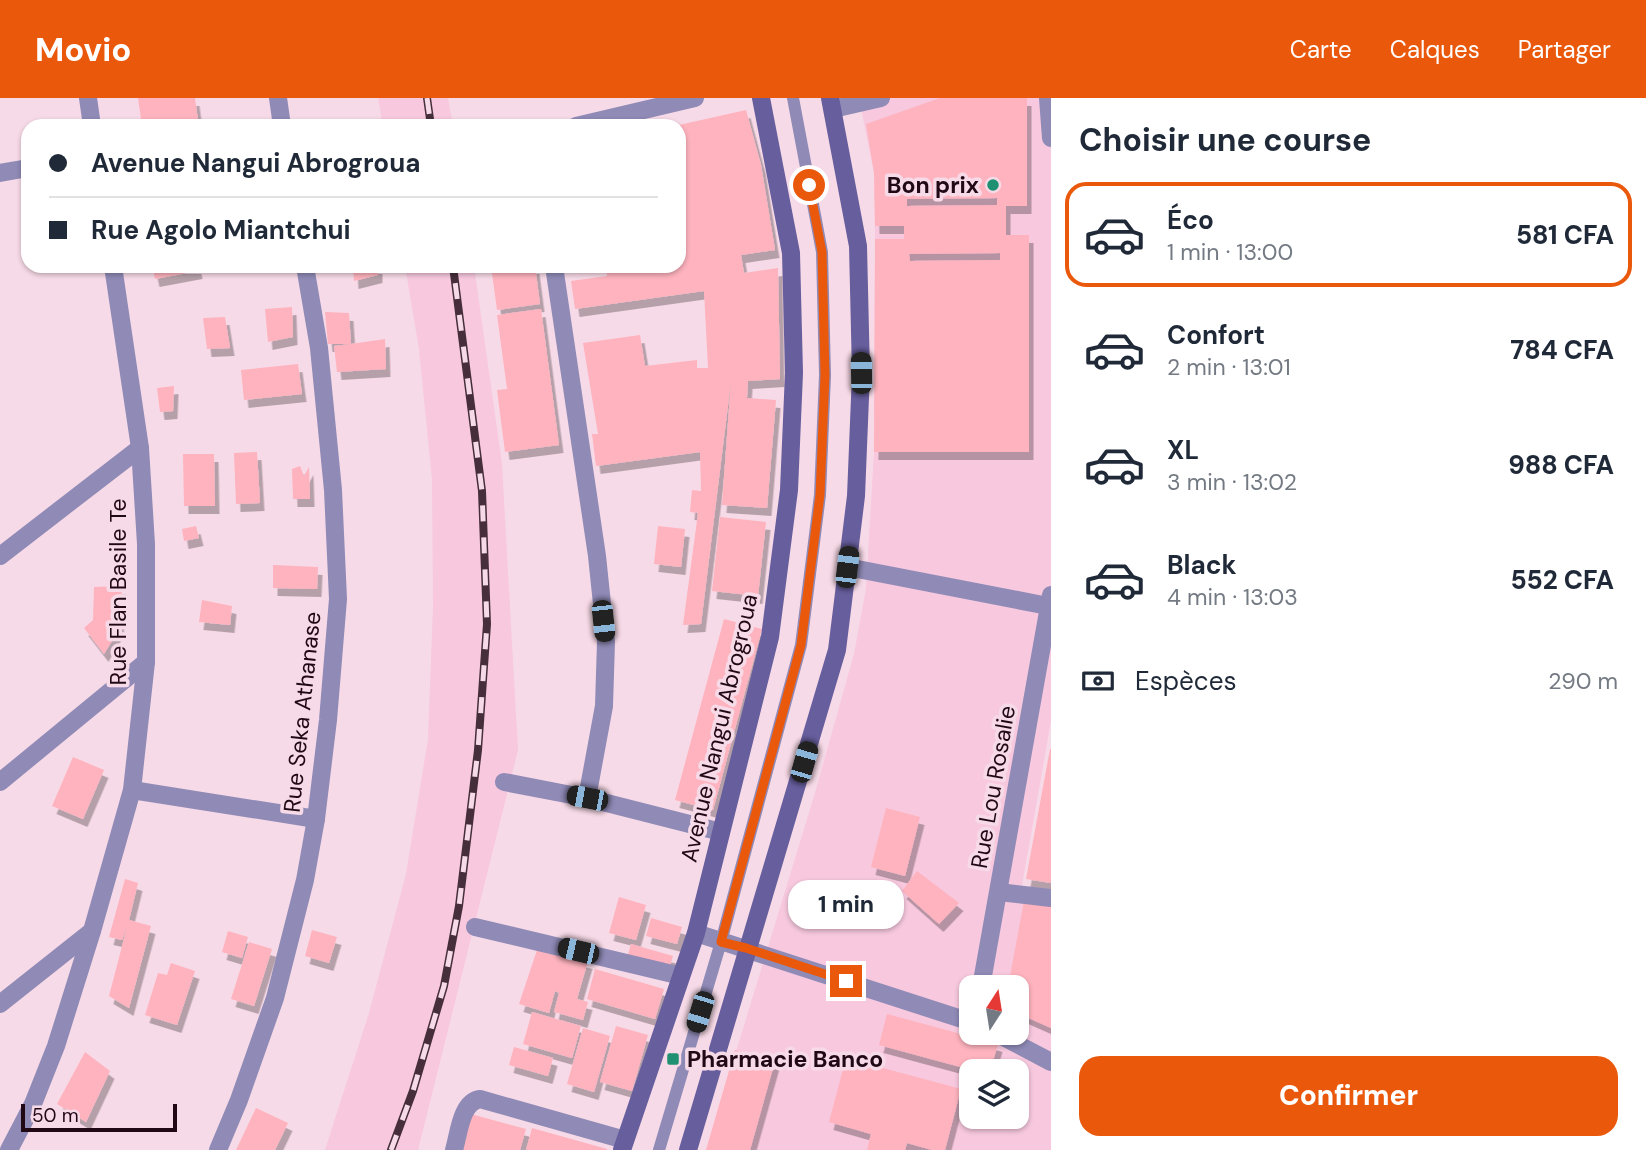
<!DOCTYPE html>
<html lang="fr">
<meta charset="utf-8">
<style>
:root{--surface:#fff;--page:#f2f2f3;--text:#1f2937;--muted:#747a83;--line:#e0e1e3;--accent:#ea580c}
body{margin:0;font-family:"DM Sans",sans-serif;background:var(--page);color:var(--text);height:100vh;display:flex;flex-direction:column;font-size:26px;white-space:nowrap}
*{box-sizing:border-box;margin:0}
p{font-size:23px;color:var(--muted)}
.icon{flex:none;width:38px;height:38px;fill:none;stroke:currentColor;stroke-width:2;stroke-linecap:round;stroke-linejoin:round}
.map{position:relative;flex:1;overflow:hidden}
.panel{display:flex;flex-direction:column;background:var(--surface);width:595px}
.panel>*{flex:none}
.guide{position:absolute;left:21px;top:21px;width:665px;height:154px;border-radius:21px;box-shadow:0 2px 5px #0004;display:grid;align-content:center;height:154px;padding:0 28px;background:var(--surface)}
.needle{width:46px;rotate:12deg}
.buttons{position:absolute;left:959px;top:877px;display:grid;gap:14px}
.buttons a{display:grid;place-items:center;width:70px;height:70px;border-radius:14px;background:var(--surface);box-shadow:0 2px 5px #0004;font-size:35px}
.scale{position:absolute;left:21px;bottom:18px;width:156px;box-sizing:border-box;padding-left:7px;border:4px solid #200915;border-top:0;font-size:19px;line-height:24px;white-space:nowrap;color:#200915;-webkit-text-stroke:5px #f7dae7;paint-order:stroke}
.end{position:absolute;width:32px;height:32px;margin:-16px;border:9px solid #ea580c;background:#fff;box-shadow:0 0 0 4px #fff}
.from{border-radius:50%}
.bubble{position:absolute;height:49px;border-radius:21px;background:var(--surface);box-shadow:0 2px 5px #0004;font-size:23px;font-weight:800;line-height:49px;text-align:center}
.car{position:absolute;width:21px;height:42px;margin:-21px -10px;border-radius:9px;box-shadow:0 0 5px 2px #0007;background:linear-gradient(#222 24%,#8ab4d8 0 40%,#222 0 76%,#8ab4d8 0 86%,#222 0)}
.guide b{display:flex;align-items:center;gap:24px;height:66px;font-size:26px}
.guide b+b{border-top:2px solid var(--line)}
.guide i{width:18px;height:18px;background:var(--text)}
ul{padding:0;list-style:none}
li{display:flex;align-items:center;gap:21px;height:105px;margin:0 14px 10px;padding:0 14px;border:4px solid transparent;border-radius:21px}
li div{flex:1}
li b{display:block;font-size:26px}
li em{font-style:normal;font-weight:800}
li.selected{border-color:var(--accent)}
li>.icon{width:63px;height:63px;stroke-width:1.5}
h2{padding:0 28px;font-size:32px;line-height:84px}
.pay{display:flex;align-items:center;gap:18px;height:77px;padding:0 28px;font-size:26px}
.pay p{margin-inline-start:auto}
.primary-button{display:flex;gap:14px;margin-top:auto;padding:14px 28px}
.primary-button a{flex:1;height:80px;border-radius:21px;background:var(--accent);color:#fff;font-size:28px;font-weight:800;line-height:80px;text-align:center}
header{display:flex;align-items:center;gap:42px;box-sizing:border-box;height:98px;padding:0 35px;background:var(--accent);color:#fff}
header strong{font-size:33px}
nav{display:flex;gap:38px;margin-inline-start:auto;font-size:24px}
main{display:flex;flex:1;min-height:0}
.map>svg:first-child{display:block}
.built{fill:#f7c8de;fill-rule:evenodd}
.building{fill:#feb3be;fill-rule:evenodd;filter:url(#shadow)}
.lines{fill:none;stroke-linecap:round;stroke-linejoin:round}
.lane{stroke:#8f8ab6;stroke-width:12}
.street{stroke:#8f8ab6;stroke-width:18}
.secondary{stroke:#675e9d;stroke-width:18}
.rail-casing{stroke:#462e3a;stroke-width:8}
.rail{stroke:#f7dae7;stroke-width:5;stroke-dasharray:16;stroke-linecap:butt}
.route{stroke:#ea580c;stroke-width:9}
.poi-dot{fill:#1f9071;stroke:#f7dae7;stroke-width:2.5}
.labels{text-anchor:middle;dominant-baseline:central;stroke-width:7;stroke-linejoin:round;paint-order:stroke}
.poi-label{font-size:23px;font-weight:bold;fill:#200915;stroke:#f7dae7;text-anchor:end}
.street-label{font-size:23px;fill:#200915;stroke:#f7dae7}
</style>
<header>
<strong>Movio</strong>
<nav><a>Carte</a><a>Calques</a><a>Partager</a></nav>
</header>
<main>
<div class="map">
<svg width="1051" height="1052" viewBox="0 0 1051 1052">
<defs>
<filter id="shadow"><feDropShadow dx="4.5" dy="8" stdDeviation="0" flood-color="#0004"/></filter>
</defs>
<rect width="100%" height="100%" fill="#f7dae7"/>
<g class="built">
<polygon points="378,0 448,0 453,28 383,28"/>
<path d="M859,0h192v623l-32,181 32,6v242h-345l109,-357 39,-139 12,-65 8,-137 1,-213 -1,-66zM971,889h46v45h-46zM971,973h46v45h-46z"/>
<polygon points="405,168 474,168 502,366 518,652 418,1052 325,1052 369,915 406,776 428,641 433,509 432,381 419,251"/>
</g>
<g class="building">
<polygon points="138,0 195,0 198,23 142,28"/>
<path d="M940,0h87v108h-21v29h23v217h-155l1,-213h29v-13h-29l-1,-53 -8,-49zM997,100v7l-90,1v-7zM1000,155v7l-90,1 -1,-7z"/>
<polygon points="746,12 761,67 775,152 741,157 744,175 778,170 780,281 748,283 747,300 776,302 767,410 722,407 731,283 701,526 683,527 698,415 690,414 692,392 701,393 700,354 596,368 592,336 598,336 583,245 640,237 645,268 697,262 697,270 708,270 704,193 575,211 571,183 607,178 606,168 679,168 679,135 682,135 679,115 679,27"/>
<polygon points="152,168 197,168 198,173 155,181"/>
<polygon points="353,168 378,168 378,177 354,183"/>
<polygon points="491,168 535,168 540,206 497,212"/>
<polygon points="292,209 293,239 268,244 265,211"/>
<polygon points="541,211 559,347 505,354 497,292 507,291 497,217"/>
<polygon points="325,214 349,215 351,246 385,241 386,271 337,274 334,248 351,246 328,246"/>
<polygon points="225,219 230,250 207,251 203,220"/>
<polygon points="298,266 302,296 244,302 241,272"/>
<polygon points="174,288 173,313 160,314 157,290"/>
<polygon points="257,354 260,405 236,406 234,355"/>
<polygon points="183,356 214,356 215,408 184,408"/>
<polygon points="300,368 304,378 309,369 310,401 293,401 292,371"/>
<polygon points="720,419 766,424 758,498 712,493"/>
<polygon points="196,428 199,440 184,443 182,431"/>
<polygon points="658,428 685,431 681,469 654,466"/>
<polygon points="273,467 318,469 317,491 273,490"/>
<polygon points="122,488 119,531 104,556 84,530 93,522 94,489"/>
<polygon points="202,502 232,508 230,527 199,524"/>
<polygon points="724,521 762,531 713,712 675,702"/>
<polygon points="1050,651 1051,651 1051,785 1026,781"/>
<polygon points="73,659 104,672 83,721 52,708"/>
<polygon points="886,710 920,719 905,778 871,769"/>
<polygon points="917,773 959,805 939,826 902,793"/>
<polygon points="125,781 138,785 129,822 151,828 129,910 109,898 127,829 122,842 109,839"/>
<polygon points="619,799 646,807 636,842 609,835"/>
<polygon points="1024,803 1051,806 1051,930 1017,915 1017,889 1008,889"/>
<polygon points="651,820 682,829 677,846 646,838"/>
<polygon points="312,832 337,839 329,865 305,858"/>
<polygon points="228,833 248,839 242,860 222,854"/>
<polygon points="249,844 272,851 254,908 231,901"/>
<polygon points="631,846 673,858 669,872 627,860"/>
<polygon points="538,849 588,863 577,901 588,904 583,922 554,914 559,895 555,893 549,915 519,906"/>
<polygon points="171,865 195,873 177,927 145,917 158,875 167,877"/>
<polygon points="595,871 664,891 655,921 587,901"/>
<polygon points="532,914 581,928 572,960 523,946"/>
<polygon points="887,916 998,946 990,973 971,973 971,987 960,985 964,970 879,947"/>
<polygon points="616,928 648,937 632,993 600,984"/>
<polygon points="583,930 610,938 594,994 567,986"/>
<polygon points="514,949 553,960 548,978 509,967"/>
<polygon points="735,952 775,963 750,1052 706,1052"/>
<polygon points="85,954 110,973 86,1024 57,1006"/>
<polygon points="846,960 961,991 945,1052 932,1052 907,1045 905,1052 867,1052 871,1036 829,1024"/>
<polygon points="256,1010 288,1025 275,1052 236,1052"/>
<polygon points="471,1016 526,1031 520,1052 461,1052"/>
<polygon points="532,1030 607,1051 607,1052 526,1052"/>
</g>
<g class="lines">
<polyline class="lane" points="659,1052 721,844 801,547 820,397 825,277 822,154 793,0"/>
<g class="street">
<polyline points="88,0 92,28"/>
<polyline points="278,0 282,28"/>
<polyline points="1048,0 1051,40"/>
<polyline points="833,11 881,0"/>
<polyline points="576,28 695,0"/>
<polyline points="0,75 28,70"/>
<polyline points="554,168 597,458 606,544 604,608 587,700"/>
<polyline points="0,458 140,350"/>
<polyline points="847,469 1048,508"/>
<polyline points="0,684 146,564"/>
<polyline points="504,684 587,700 721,734"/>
<polyline points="132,692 316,721"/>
<polyline points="999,794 1051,800"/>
<polyline points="475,829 681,878"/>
<polyline points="696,835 971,924"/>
<polyline points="981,889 1051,497"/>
<polyline points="0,906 92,833"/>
<polyline points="994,934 1051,964"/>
<polyline points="9,1052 33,1006 56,948 92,833 132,692 146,564 146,446 140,350 113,168"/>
<polyline points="218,1052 239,1002 275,900 305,782 316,721 328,622 338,501 333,392 319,250 305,168"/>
<path d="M454,1052c5,-17 7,-48 26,-51l145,41"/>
</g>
<g class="secondary">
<polyline points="622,1052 696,835 770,539 789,392 794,275 791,155 761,0"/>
<polyline points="688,1052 837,552 856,398 861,275 858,148 830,0"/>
</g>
<g class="rail-casing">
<g id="rail">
<polyline points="427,0 431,28"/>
<polyline points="391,1052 413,993 444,888 459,808 478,652 487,526 482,393 453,168"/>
</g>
</g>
<use href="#rail" class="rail"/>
</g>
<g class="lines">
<polyline class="route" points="809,87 822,154 825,277 820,397 801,547 721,844 746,850 846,883"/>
</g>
<g class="poi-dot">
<circle cx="993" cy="87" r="7"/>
<rect x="666" y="954" width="14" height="14" rx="3.5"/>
</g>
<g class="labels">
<g class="poi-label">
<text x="979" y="87">Bon prix</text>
<text x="687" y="961" text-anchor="start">Pharmacie Banco</text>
</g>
<g class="street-label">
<text transform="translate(118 494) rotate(-90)">Rue Flan Basile Te</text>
<text transform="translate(302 614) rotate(-84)">Rue Seka Athanase</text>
<text transform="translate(719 630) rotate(-77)">Avenue Nangui Abrogroua</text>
<text transform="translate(993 689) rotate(-80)">Rue Lou Rosalie</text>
</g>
</g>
</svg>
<div class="buttons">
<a><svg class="needle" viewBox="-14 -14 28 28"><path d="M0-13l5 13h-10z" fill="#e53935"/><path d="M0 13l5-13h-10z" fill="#747a83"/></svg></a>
<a><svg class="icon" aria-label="layers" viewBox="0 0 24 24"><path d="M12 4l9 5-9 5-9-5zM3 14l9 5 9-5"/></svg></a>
</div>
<div class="scale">50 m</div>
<i class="end from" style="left:809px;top:87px"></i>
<i class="end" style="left:846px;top:883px"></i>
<div class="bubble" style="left:788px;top:782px;width:116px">1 min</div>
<i class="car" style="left:861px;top:275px;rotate:359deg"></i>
<i class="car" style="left:847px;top:469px;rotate:7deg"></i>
<i class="car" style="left:603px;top:523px;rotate:174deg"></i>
<i class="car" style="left:804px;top:664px;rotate:16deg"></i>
<i class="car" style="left:587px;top:700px;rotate:281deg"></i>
<i class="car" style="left:578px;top:853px;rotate:283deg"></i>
<i class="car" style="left:700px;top:914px;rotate:197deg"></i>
<div class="guide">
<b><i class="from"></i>Avenue Nangui Abrogroua</b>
<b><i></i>Rue Agolo Miantchui</b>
</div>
</div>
<section class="panel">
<h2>Choisir une course</h2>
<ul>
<li class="selected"><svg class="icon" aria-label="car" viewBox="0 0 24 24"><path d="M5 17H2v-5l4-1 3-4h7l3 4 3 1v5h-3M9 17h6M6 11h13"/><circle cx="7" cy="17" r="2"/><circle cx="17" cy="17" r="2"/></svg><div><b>Éco</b><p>1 min · 13:00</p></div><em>581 CFA</em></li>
<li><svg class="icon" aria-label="car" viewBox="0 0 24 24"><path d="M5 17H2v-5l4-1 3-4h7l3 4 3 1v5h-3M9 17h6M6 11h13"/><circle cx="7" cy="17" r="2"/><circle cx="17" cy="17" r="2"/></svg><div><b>Confort</b><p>2 min · 13:01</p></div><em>784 CFA</em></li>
<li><svg class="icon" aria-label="car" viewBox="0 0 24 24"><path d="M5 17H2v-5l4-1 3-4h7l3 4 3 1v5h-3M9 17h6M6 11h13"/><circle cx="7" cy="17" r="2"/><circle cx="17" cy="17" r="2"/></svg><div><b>XL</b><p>3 min · 13:02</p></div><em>988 CFA</em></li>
<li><svg class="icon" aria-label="car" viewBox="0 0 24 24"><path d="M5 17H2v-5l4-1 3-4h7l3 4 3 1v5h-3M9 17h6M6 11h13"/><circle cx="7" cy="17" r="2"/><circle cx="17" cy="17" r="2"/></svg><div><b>Black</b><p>4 min · 13:03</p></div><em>552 CFA</em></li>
</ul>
<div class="pay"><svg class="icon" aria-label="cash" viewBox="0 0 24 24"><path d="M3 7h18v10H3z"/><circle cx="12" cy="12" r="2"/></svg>Espèces<p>290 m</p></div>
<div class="primary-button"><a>Confirmer</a></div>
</section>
</main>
